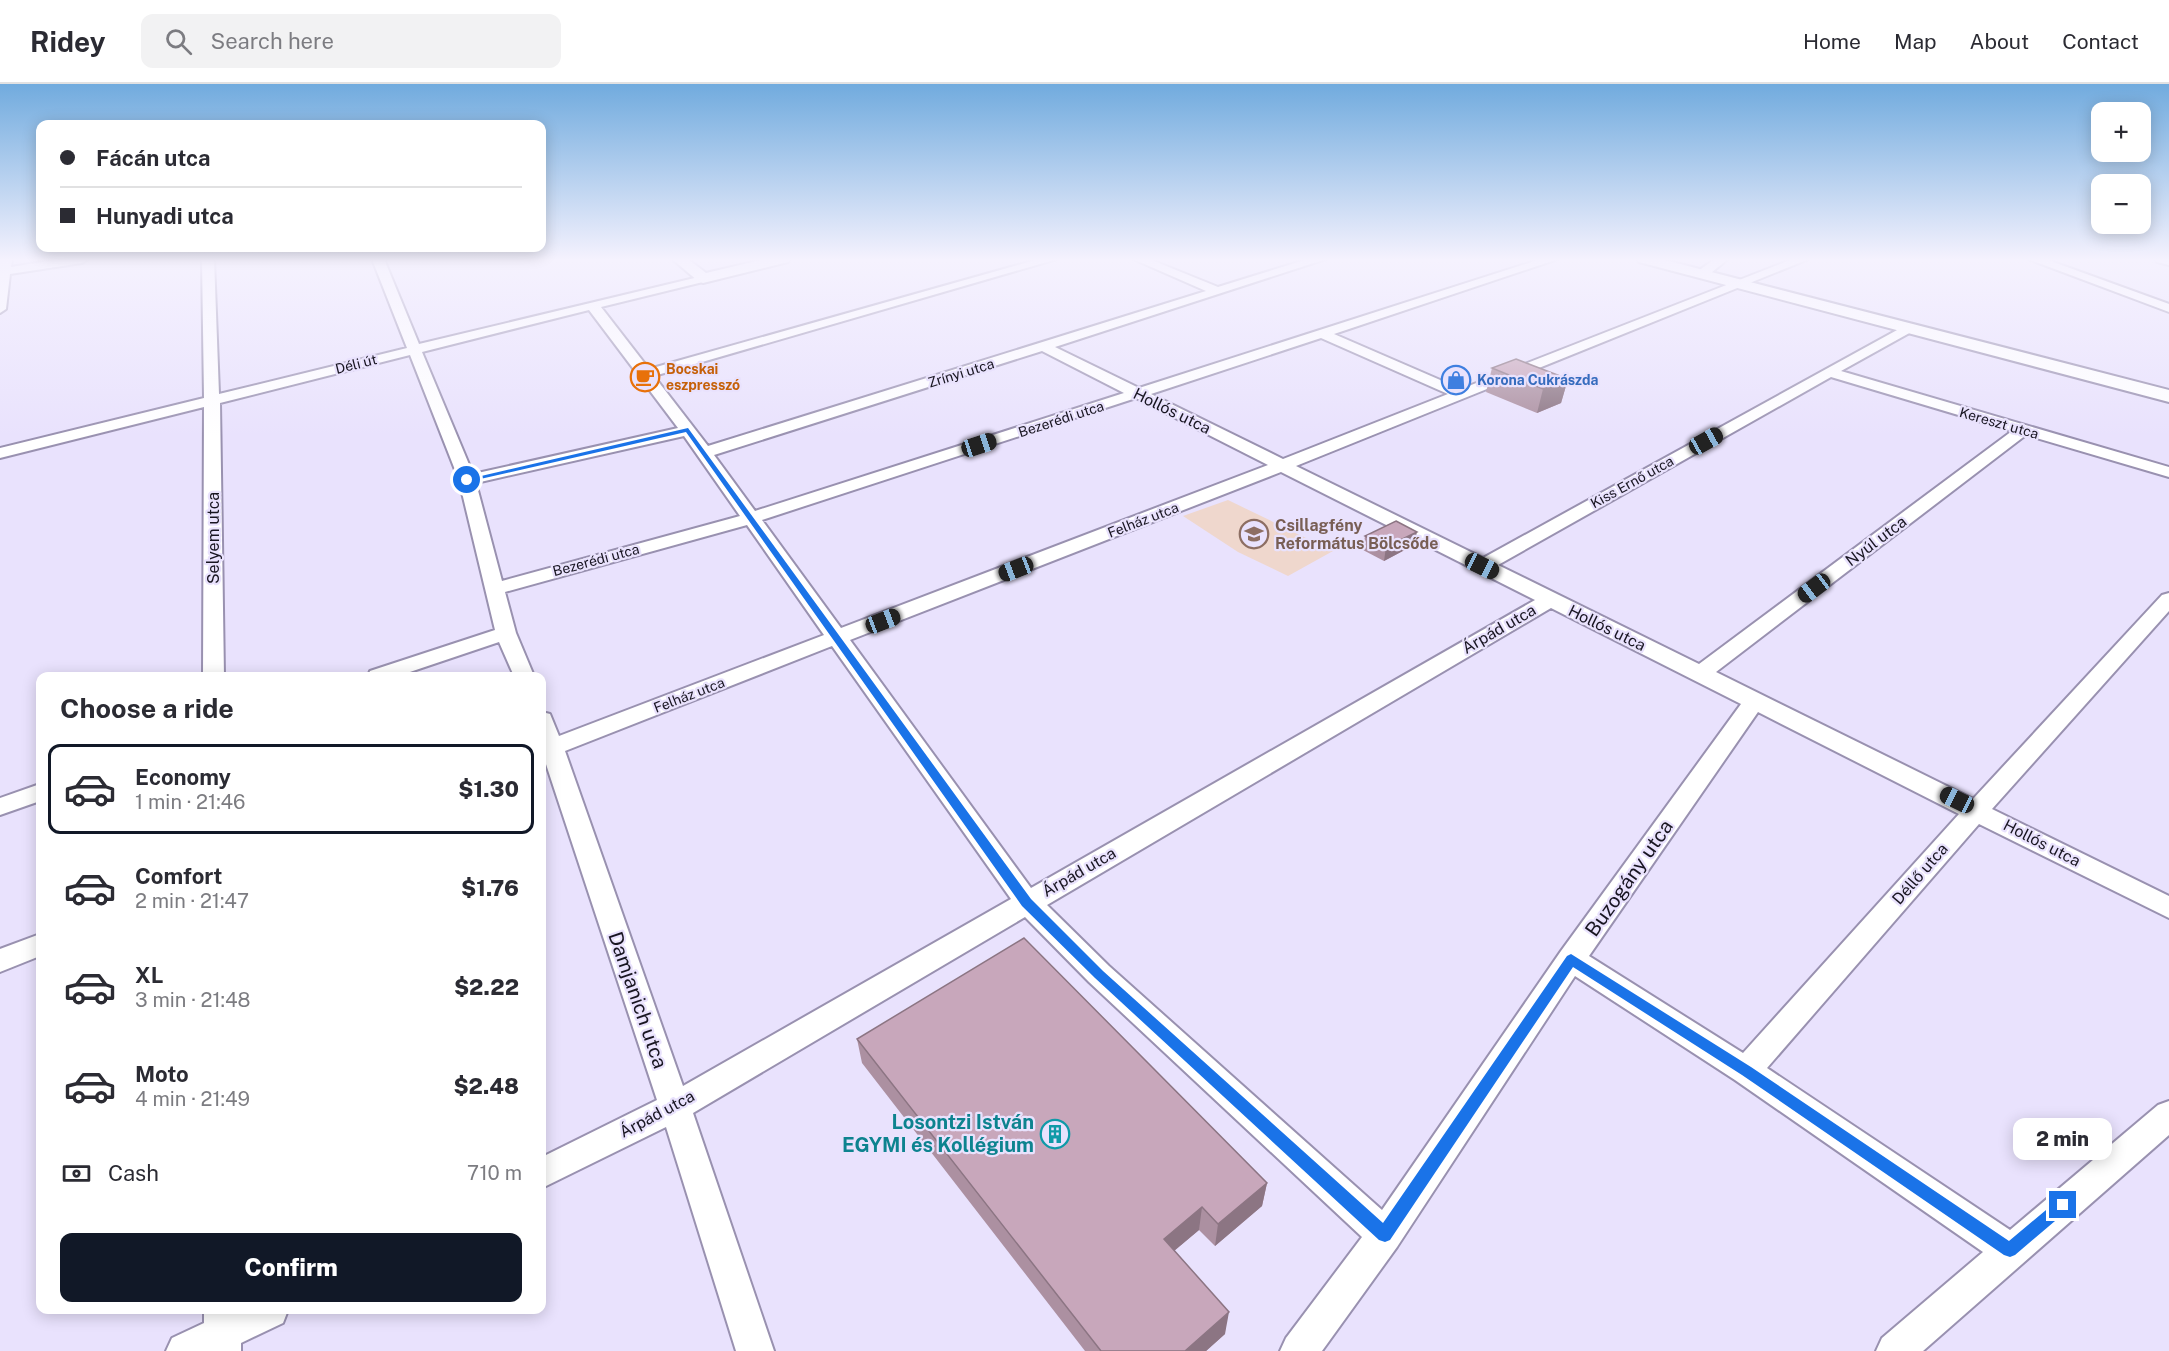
<!DOCTYPE html>
<meta charset="utf-8">
<style>
:root{--surface:#fff;--page:#f2f2f3;--text:#2b2b33;--muted:#7c7c81;--line:#e1e1e2;--accent:#111827}
body{margin:0;font-family:"Public Sans",sans-serif;background:var(--page);color:var(--text);height:100vh;display:flex;flex-direction:column;font-size:22px;white-space:nowrap}
*{box-sizing:border-box;margin:0}
p{font-size:20px;color:var(--muted)}
.icon{flex:none;width:33px;height:33px;fill:none;stroke:currentColor;stroke-width:2;stroke-linecap:round;stroke-linejoin:round}
.map{position:relative;flex:1;overflow:hidden}
.details{position:absolute;left:36px;top:588px;width:510px;height:642px;display:flex;flex-direction:column;background:var(--surface);border-radius:12px;box-shadow:0 3px 15px #0003}
.details>*{flex:none}
.hud{position:absolute;left:36px;top:36px;width:510px;height:132px;border-radius:12px;box-shadow:0 3px 15px #0003;display:grid;align-content:center;height:132px;padding:0 24px;background:var(--surface)}
.fabs{position:absolute;left:2091px;top:18px;display:grid;gap:12px}
.fabs a{display:grid;place-items:center;width:60px;height:60px;border-radius:12px;background:var(--surface);box-shadow:0 3px 15px #0003;font-size:30px}
.end{position:absolute;width:27px;height:27px;margin:-14px;border:8px solid #1a73e8;background:#fff;box-shadow:0 0 0 3px #fff}
.from{border-radius:50%}
.bubble{position:absolute;height:42px;border-radius:12px;background:var(--surface);box-shadow:0 3px 15px #0003;font-size:20px;font-weight:800;line-height:42px;text-align:center}
.car{position:absolute;width:18px;height:36px;margin:-18px -9px;border-radius:8px;box-shadow:0 0 4px 2px #0007;background:linear-gradient(#222 24%,#8ab4d8 0 40%,#222 0 76%,#8ab4d8 0 86%,#222 0)}
.hud b{display:flex;align-items:center;gap:21px;height:57px;font-size:22px}
.hud b+b{border-top:2px solid var(--line)}
.hud i{width:15px;height:15px;background:var(--text)}
ul{padding:0;list-style:none}
li{display:flex;align-items:center;gap:18px;height:90px;margin:0 12px 9px;padding:0 12px;border:3px solid transparent;border-radius:12px}
li div{flex:1}
li b{display:block;font-size:22px}
li em{font-style:normal;font-weight:800}
li.active{border-color:var(--accent)}
li>.icon{width:54px;height:54px;stroke-width:1.5}
h2{padding:0 24px;font-size:27px;line-height:72px}
.pay{display:flex;align-items:center;gap:15px;height:66px;padding:0 24px;font-size:22px}
.pay p{margin-inline-start:auto}
.primary-button{display:flex;gap:12px;margin-top:auto;padding:12px 24px}
.primary-button a{flex:1;height:69px;border-radius:12px;background:var(--accent);color:#fff;font-size:24px;font-weight:800;line-height:69px;text-align:center}
header{display:flex;align-items:center;gap:36px;box-sizing:border-box;height:84px;padding:0 30px;background:var(--surface);border-bottom:2px solid var(--line)}
header strong{font-size:28px}
nav{display:flex;gap:33px;margin-inline-start:auto;font-size:21px}
.search{width:420px;height:54px;background:var(--page);display:flex;align-items:center;gap:15px;box-sizing:border-box;padding:0 21px;border-radius:12px;color:var(--muted);font-size:22px}
.map>svg:first-child{display:block}
.education{fill:#efd7cd}
.lines{fill:none;stroke-linecap:round;stroke-linejoin:round}
.minor-casing{stroke:#9991b0;stroke-width:4}
.major-casing{stroke:#9991b0;stroke-width:4}
.minor{fill:#fff;fill-rule:evenodd}
.major{fill:#fff;fill-rule:evenodd}
.wall{fill:#ac90a1}
.shaded-wall{fill:#8c7583}
.building{fill:#c8a7bb;stroke:#8c7583;stroke-width:1.5}
.route{fill:#1a73e8}
.labels{text-anchor:middle;dominant-baseline:central;stroke-width:4.5;stroke-linejoin:round;paint-order:stroke}
.far-street-label{font-size:14px;fill:#181521;stroke:#e9e2fd}
.far-food-label{font-size:14px;font-weight:bold;fill:#c56008;stroke:#e9e2fd;text-anchor:start}
.far-shop-label{font-size:14px;font-weight:bold;fill:#366cbe;stroke:#e9e2fd;text-anchor:start}
.street-label{font-size:16px;fill:#181521;stroke:#e9e2fd}
.education-label{font-size:16px;font-weight:bold;fill:#785e54;stroke:#e9e2fd;text-anchor:start}
.near-street-label{font-size:20px;fill:#181521;stroke:#e9e2fd}
.near-culture-label{font-size:20px;font-weight:bold;fill:#0d838f;stroke:#e9e2fd;text-anchor:end}
</style>
<header>
<strong>Ridey</strong>
<div class="search"><svg class="icon" aria-label="search" viewBox="0 0 24 24"><circle cx="10" cy="10" r="6"/><path d="M15 15l6 6"/></svg>Search here</div>
<nav><a>Home</a><a>Map</a><a>About</a><a>Contact</a></nav>
</header>
<div class="map">
<svg width="2169" height="1267" viewBox="0 0 2169 1267">
<rect width="100%" height="100%" fill="#e9e2fd"/>
<polygon class="education" points="1228,416 1333,467 1288,492 1238,468 1183,432"/>
<g class="lines">
<g class="minor-casing">
<g id="minor">
<polygon points="0,175 12,175 11,183 60,175 88,175 82,179 10,190 6,225 0,229"/>
<path d="M202,175h12l5,135 188,-46 -35,-89h12l35,85 288,-69v6l-106,26 48,62 390,-110h18l-403,117 54,70 498,-155 -73,-32h16l69,28 90,-28h18l-271,88 84,41 402,-129h17l-224,75 127,55 332,-130h16l-513,207 187,92 425,-234 5,1v6l-72,40 328,96v10l-143,-42 -310,237 257,127 189,-204 7,-2v18l-177,198 177,87v22l-190,-94 -212,244 243,162 148,-125 11,-4v34l-246,216h-47l6,-13 101,-86 -248,-172 -160,-104 -178,271 -75,104h-42l6,-13 76,-101 -273,-255 -64,-65 -332,196 81,238h-38l-70,-224 -124,61v-31l115,-57 -113,-342h-2v-46l8,2 9,22 265,-101 -77,-110 -242,67 11,41 18,43h-20l-15,-34 -101,34h-30l2,-5 125,-41 -36,-150 -49,-125 -190,48 4,273h-21l1,-269 -204,51v-10l204,-50zM589,226l89,118 -205,46 -51,-122zM1321,254l127,56 -165,65 -132,-65zM1042,267l82,42 -369,118 -41,-56zM1831,293l181,54 -313,233 -201,-99zM1136,314l132,67 -427,163 -79,-108zM684,352l56,80 -238,65 -26,-98zM1281,388l254,128 -504,288 -181,-248zM1551,524l190,96 -180,247 -179,259 -273,-244 -62,-61zM832,562l179,253 -328,187 -118,-335zM1758,628l201,102 -216,239 -154,-97z"/>
<polygon points="1715,175 1728,175 1706,193 1698,193 1698,187"/>
<polygon points="2028,175 2045,175 2169,220 2169,228"/>
<polygon points="2155,175 2169,175 2169,181 2157,178"/>
<polygon points="40,700 40,717 0,731 0,714"/>
<polygon points="40,850 40,872 0,888 0,865"/>
<polygon points="204,1226 288,1226 283,1239 241,1259 241,1267 166,1267 172,1254 204,1239"/>
</g>
</g>
<g class="major-casing">
<g id="major">
<polygon points="672,175 688,175 706,189 765,175 790,175 788,178 703,199 698,197"/>
<polygon points="1637,175 1661,175 2169,306 2169,318 1639,178"/>
</g>
</g>
<use href="#minor" class="minor"/>
<use href="#major" class="major"/>
</g>
<g class="wall">
<polygon points="1492,284 1568,295 1561,319 1537,329 1486,308"/>
<polygon points="1365,452 1414,461 1384,477 1363,466"/>
<polygon points="857,955 1267,1099 1262,1122 1215,1162 1199,1146 1174,1167 1225,1250 1206,1267 1085,1267 862,979"/>
</g>
<g class="shaded-wall">
<polygon points="1568,295 1561,319 1537,329 1543,305"/>
<polygon points="1417,448 1414,461 1384,477 1386,463"/>
<polygon points="1267,1099 1262,1122 1215,1162 1218,1140"/>
<polygon points="1202,1123 1199,1146 1162,1177 1164,1155"/>
<polygon points="1229,1228 1225,1250 1206,1267 1185,1267"/>
</g>
<g class="building">
<polygon points="1516,275 1568,295 1543,305 1492,284"/>
<polygon points="1396,437 1417,448 1386,463 1365,452"/>
<polygon points="1024,854 1267,1099 1218,1140 1202,1123 1164,1155 1229,1228 1185,1267 1101,1267 857,955"/>
</g>
<linearGradient id="sky" x2="0" y2="1"><stop stop-color="#71abde"/><stop offset="0.5" stop-color="#f5f2fe"/><stop offset="1" stop-color="#f5f2fe" stop-opacity="0"/></linearGradient>
<rect width="2169" height="352" fill="url(#sky)"/>
<polygon class="route" points="688,344 1031,815 1103,887 1383,1139 1567,872 1571,870 1751,983 2009,1157 2058,1116 2068,1116 2070,1121 2068,1126 2015,1171 2010,1173 2004,1171 1742,991 1573,883 1390,1156 1385,1158 1379,1156 1095,894 1022,822 686,348 467,398 464,396"/>
<defs>
<g id="cafe-ring" transform="scale(1.5)"><circle r="9.5" fill="#e9e2fd" stroke="#e8710a" stroke-width="1.5"/><path d="M-5.5-4.5H6V0H3Q3 3.5 0 3.5H-2.5Q-5.5 3.5-5.5 0ZM3-3.2v2h1.7v-2ZM-6 4.5H4V6H-6Z" fill="#e8710a"/></g>
<g id="shop-ring" transform="scale(1.5)"><circle r="9.5" fill="#e9e2fd" stroke="#3f7fe0" stroke-width="1.5"/><path d="M-5-2.5h2.3a2.7 3.5 0 0 1 5.4 0H5L5.5 6h-11ZM-1.5-2.5h3a1.5 2.3 0 0 0-3 0Z" fill="#3f7fe0"/></g>
<g id="school-ring" transform="scale(1.5)"><circle r="9.5" fill="#e9e2fd" stroke="#8d6e63" stroke-width="1.5"/><path d="M0-5L7-2L0 1L-7-2ZM-4 1L0 2.5L4 1V4Q0 6-4 4Z" fill="#8d6e63"/></g>
<g id="building-ring" transform="scale(1.5)"><circle r="9.5" fill="#e9e2fd" stroke="#0f9aa8" stroke-width="1.5"/><path d="M-4-6H4V6H1V3H-1V6H-4ZM-2.5-4.3h1.7v1.8h-1.7ZM.8-4.3h1.7v1.8H.8ZM-2.5-1h1.7V.8h-1.7ZM.8-1h1.7V.8H.8Z" fill="#0f9aa8"/></g>
</defs>
<g fill-rule="evenodd">
<use href="#cafe-ring" x="645" y="293"/>
<use href="#shop-ring" x="1456" y="296"/>
<use href="#school-ring" x="1254" y="450"/>
<use href="#building-ring" x="1055" y="1050"/>
</g>
<g class="labels">
<g class="far-street-label">
<text transform="translate(356 280) rotate(-14)">Déli út</text>
<text transform="translate(961 289) rotate(-17)">Zrínyi utca</text>
<text transform="translate(1061 335) rotate(-18)">Bezerédi utca</text>
<text transform="translate(1999 339) rotate(16)">Kereszt utca</text>
<text transform="translate(1632 398) rotate(-29)">Kiss Ernő utca</text>
<text transform="translate(1143 436) rotate(-21)">Felház utca</text>
<text transform="translate(596 476) rotate(-15)">Bezerédi utca</text>
<text transform="translate(689 611) rotate(-21)">Felház utca</text>
</g>
<g class="far-food-label">
<text x="666" y="285">Bocskai<tspan x="666" dy="16">eszpresszó</tspan></text>
</g>
<g class="far-shop-label">
<text x="1477" y="296">Korona Cukrászda</text>
</g>
<g class="street-label">
<text transform="translate(1172 327) rotate(26)">Hollós utca</text>
<text transform="translate(213 454) rotate(-90)">Selyem utca</text>
<text transform="translate(1876 457) rotate(-37)">Nyúl utca</text>
<text transform="translate(1607 544) rotate(26)">Hollós utca</text>
<text transform="translate(1499 545) rotate(-30)">Árpád utca</text>
<text transform="translate(2042 759) rotate(27)">Hollós utca</text>
<text transform="translate(1079 788) rotate(-30)">Árpád utca</text>
<text transform="translate(1920 790) rotate(-49)">Déllő utca</text>
<text transform="translate(657 1030) rotate(-28)">Árpád utca</text>
</g>
<g class="education-label">
<text x="1275" y="441">Csillagfény<tspan x="1275" dy="18">Református Bölcsőde</tspan></text>
</g>
<g class="near-street-label">
<text transform="translate(1629 794) rotate(-55)">Buzogány utca</text>
<text transform="translate(638 916) rotate(71)">Damjanich utca</text>
</g>
<g class="near-culture-label">
<text x="1034" y="1038">Losontzi István<tspan x="1034" dy="23">EGYMI és Kollégium</tspan></text>
</g>
</g>
</svg>
<div class="fabs">
<a>+</a>
<a>−</a>
</div>
<i class="end from" style="left:467px;top:396px"></i>
<i class="end" style="left:2063px;top:1121px"></i>
<div class="bubble" style="left:2013px;top:1034px;width:99px">2 min</div>
<i class="car" style="left:1706px;top:357px;rotate:61deg"></i>
<i class="car" style="left:979px;top:361px;rotate:72deg"></i>
<i class="car" style="left:1482px;top:482px;rotate:116deg"></i>
<i class="car" style="left:1016px;top:485px;rotate:249deg"></i>
<i class="car" style="left:1814px;top:504px;rotate:233deg"></i>
<i class="car" style="left:883px;top:537px;rotate:69deg"></i>
<i class="car" style="left:1957px;top:716px;rotate:296deg"></i>
<div class="hud">
<b><i class="from"></i>Fácán utca</b>
<b><i></i>Hunyadi utca</b>
</div>
<section class="details">
<h2>Choose a ride</h2>
<ul>
<li class="active"><svg class="icon" aria-label="car" viewBox="0 0 24 24"><path d="M5 17H2v-5l4-1 3-4h7l3 4 3 1v5h-3M9 17h6M6 11h13"/><circle cx="7" cy="17" r="2"/><circle cx="17" cy="17" r="2"/></svg><div><b>Economy</b><p>1 min · 21:46</p></div><em>$1.30</em></li>
<li><svg class="icon" aria-label="car" viewBox="0 0 24 24"><path d="M5 17H2v-5l4-1 3-4h7l3 4 3 1v5h-3M9 17h6M6 11h13"/><circle cx="7" cy="17" r="2"/><circle cx="17" cy="17" r="2"/></svg><div><b>Comfort</b><p>2 min · 21:47</p></div><em>$1.76</em></li>
<li><svg class="icon" aria-label="car" viewBox="0 0 24 24"><path d="M5 17H2v-5l4-1 3-4h7l3 4 3 1v5h-3M9 17h6M6 11h13"/><circle cx="7" cy="17" r="2"/><circle cx="17" cy="17" r="2"/></svg><div><b>XL</b><p>3 min · 21:48</p></div><em>$2.22</em></li>
<li><svg class="icon" aria-label="car" viewBox="0 0 24 24"><path d="M5 17H2v-5l4-1 3-4h7l3 4 3 1v5h-3M9 17h6M6 11h13"/><circle cx="7" cy="17" r="2"/><circle cx="17" cy="17" r="2"/></svg><div><b>Moto</b><p>4 min · 21:49</p></div><em>$2.48</em></li>
</ul>
<div class="pay"><svg class="icon" aria-label="cash" viewBox="0 0 24 24"><path d="M3 7h18v10H3z"/><circle cx="12" cy="12" r="2"/></svg>Cash<p>710 m</p></div>
<div class="primary-button"><a>Confirm</a></div>
</section>
</div>
